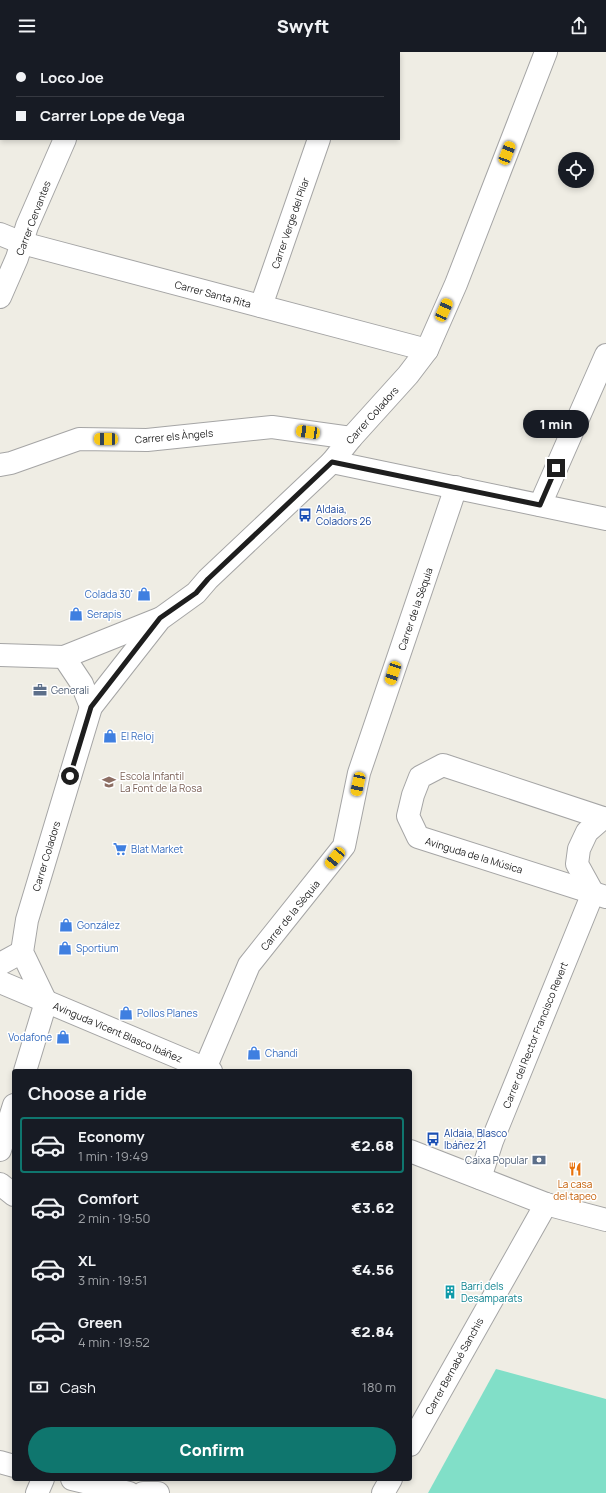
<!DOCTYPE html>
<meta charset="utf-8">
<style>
:root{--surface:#171b24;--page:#20242c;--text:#f1f3f6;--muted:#9ea1a6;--line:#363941;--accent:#0f766e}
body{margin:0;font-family:Manrope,sans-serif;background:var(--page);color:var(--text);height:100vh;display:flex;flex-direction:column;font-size:15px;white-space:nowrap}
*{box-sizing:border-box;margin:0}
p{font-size:13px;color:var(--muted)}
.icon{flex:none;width:22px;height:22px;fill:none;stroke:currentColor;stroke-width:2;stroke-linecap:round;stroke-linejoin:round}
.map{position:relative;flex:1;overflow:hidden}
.details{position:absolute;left:12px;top:1017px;width:400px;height:412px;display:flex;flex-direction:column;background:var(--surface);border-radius:4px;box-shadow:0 2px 6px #0003}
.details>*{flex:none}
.top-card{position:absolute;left:0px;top:0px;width:400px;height:88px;box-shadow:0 2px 6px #0003;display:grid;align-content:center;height:88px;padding:0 16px;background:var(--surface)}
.tools{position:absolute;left:558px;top:100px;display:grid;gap:8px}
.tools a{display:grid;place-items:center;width:36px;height:36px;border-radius:50%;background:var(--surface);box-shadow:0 2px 6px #0003;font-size:20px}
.end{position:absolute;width:18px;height:18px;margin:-9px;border:5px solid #1e1e1e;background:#fff;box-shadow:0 0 0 2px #fff}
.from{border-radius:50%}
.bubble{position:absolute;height:28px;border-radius:14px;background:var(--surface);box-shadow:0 2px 6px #0003;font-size:13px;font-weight:800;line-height:28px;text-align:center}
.car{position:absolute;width:12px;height:24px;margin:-12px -6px;border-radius:5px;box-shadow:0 0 3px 1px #0007;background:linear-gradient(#f5c518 24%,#345 0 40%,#f5c518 0 76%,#345 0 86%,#f5c518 0)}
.top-card b{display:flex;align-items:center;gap:14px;height:38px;font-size:15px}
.top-card b+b{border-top:1px solid var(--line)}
.top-card i{width:10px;height:10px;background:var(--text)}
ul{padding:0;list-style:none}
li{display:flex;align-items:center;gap:12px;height:56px;margin:0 8px 6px;padding:0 8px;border:2px solid transparent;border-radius:4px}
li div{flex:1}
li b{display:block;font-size:15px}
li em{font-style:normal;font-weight:800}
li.current{border-color:var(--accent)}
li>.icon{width:36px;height:36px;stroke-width:1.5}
h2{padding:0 16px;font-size:18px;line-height:48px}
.pay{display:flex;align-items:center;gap:10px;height:44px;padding:0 16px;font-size:15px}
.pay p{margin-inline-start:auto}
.cta{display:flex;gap:8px;margin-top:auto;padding:8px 16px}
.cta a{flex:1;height:46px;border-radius:24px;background:var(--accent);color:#fff;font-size:16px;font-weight:800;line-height:46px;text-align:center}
header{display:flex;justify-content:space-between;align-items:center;height:52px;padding:0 16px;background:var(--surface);font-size:18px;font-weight:800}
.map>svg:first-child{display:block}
.pitch{fill:#81dfc8}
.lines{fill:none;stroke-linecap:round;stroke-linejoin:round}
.minor-casing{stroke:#a5a5a5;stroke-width:24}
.minor{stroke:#fff;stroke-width:22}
.route{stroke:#1e1e1e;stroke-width:5}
.labels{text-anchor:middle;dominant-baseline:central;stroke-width:3;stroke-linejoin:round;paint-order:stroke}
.street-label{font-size:10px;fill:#1e1e1e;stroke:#fff}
.transit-label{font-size:10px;fill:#164399;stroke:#fff;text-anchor:start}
.shop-label{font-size:10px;fill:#366cbe;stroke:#fff;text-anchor:start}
.service-label{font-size:10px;fill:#4e5e75;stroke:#fff;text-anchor:start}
.education-label{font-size:10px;fill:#785e54;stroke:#fff;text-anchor:start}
.food-label{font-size:10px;fill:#c56008;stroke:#fff}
.culture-label{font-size:10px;fill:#0d838f;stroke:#fff;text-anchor:start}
</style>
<header><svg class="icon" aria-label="menu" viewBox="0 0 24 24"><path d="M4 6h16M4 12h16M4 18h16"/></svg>Swyft<svg class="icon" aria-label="share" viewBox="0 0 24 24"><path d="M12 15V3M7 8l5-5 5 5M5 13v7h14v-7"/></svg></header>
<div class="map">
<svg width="606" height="1441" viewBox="0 0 606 1441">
<rect width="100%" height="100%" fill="#efede4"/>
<polygon class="pitch" points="496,1317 606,1347 606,1441 428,1441"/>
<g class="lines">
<g class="minor-casing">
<g id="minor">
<polyline points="102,1 102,0"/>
<polyline points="349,1 349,0"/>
<polyline points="0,182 22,191 427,298"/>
<polyline points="0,245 17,206 27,174 65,87"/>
<polyline points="261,254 319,87"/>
<polyline points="332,410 606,467"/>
<polyline points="0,413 11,411 79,387 147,388 272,375 351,386"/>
<polyline points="540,453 606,303"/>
<polyline points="0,603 64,605 159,567"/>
<polyline points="64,605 82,632 91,655"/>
<polyline points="606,767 443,713 420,725 413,743 408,764 418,785 606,845"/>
<polyline points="0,912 22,900"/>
<polyline points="0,930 211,1019"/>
<polyline points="46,950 22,900 27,868 91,655 160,567 196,541 208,527 332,410 351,386 408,323 427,298 456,232 546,0"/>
<polyline points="25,1019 46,950"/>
<polyline points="204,1019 249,913 344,794 359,721 456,435"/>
<polyline points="0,1098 14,1053"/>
<polyline points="410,1099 546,1152 606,1168"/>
<polyline points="480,1126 492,1089 593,841 577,812 579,797 587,780 603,766"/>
<polyline points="0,1132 14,1143"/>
<polyline points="410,1393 546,1152"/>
<polyline points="0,1410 14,1414"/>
<polyline points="72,1427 129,1441"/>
<polyline points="37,1441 43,1427"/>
<polyline points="143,1441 158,1441"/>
<polyline points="383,1441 391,1427"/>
</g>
</g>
<use href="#minor" class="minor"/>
</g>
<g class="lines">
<polyline class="route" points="70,724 91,655 160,566 196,541 208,527 332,410 540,453 556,416"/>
</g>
<defs>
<g id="bus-bare" transform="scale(1.08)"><path d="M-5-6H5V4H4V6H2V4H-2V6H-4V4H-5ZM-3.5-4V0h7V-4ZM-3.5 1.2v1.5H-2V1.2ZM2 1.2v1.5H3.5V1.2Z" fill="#1a4fb4" stroke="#fff" stroke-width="2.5" paint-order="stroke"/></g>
<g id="shop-bare" transform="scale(1.08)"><path d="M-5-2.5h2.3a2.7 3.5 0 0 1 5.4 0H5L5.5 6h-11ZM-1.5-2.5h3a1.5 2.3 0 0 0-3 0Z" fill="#3f7fe0" stroke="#fff" stroke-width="2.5" paint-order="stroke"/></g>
<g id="office-bare" transform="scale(1.08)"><path d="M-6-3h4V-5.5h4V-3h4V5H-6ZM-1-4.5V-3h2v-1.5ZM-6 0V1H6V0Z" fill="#5c6f8a" stroke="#fff" stroke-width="2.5" paint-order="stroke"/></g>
<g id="school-bare" transform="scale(1.08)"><path d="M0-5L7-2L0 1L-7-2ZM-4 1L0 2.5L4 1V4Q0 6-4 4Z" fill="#8d6e63" stroke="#fff" stroke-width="2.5" paint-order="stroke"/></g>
<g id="supermarket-bare" transform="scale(1.08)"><path d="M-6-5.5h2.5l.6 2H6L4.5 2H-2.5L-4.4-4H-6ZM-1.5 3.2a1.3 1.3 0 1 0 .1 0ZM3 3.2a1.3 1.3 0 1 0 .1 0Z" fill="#3f7fe0" stroke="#fff" stroke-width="2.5" paint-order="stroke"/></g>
<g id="bank-bare" transform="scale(1.08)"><path d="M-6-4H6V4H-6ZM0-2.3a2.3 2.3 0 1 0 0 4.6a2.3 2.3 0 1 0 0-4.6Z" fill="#5c6f8a" stroke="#fff" stroke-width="2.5" paint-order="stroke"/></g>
<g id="restaurant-bare" transform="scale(1.08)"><path d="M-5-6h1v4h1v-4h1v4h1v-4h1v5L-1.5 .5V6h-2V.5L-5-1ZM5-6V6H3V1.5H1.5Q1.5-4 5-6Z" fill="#e8710a" stroke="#fff" stroke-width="2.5" paint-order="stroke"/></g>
<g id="building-bare" transform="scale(1.08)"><path d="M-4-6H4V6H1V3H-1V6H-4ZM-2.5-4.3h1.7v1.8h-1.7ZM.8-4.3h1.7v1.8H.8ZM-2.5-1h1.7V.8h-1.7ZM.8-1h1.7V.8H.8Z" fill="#0f9aa8" stroke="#fff" stroke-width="2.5" paint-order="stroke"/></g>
</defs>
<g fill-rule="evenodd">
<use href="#bus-bare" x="305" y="463"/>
<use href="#shop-bare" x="144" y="542"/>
<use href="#shop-bare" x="76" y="562"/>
<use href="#office-bare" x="40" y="638"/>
<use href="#shop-bare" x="110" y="684"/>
<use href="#school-bare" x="109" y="730"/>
<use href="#supermarket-bare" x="120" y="797"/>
<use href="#shop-bare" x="66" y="873"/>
<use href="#shop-bare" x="65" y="896"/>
<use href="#shop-bare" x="126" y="961"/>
<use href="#shop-bare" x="63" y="985"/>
<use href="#shop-bare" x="254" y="1001"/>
<use href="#bus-bare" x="433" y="1087"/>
<use href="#bank-bare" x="539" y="1108"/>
<use href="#restaurant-bare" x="575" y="1117"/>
<use href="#building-bare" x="450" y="1240"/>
</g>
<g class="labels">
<g class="street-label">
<text transform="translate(33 166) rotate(-69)">Carrer Cervantes</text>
<text transform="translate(290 171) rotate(-71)">Carrer Verge del Pilar</text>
<text transform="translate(213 242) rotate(15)">Carrer Santa Rita</text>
<text transform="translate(372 363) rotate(-48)">Carrer Coladors</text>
<text transform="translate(174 384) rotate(-5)">Carrer els Àngels</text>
<text transform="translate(415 557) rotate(-71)">Carrer de la Sèquia</text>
<text transform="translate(474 803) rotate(17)">Avinguda de la Música</text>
<text transform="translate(46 804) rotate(-73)">Carrer Coladors</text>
<text transform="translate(290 863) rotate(-51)">Carrer de la Sèquia</text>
<text transform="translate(118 980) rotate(23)">Avinguda Vicent Blasco Ibáñez</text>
<text transform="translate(535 983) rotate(-68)">Carrer del Rector Francisco Revert</text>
<text transform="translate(454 1314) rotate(-61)">Carrer Bernabé Sanchis</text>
</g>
<g class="transit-label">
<text x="316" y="457">Aldaia,<tspan x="316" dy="12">Coladors 26</tspan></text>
<text x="444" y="1081">Aldaia, Blasco<tspan x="444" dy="12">Ibáñez 21</tspan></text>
</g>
<g class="shop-label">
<text x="133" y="542" text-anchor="end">Colada 30'</text>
<text x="87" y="562">Serapis</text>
<text x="121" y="684">El Reloj</text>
<text x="131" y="797">Blat Market</text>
<text x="77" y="873">González</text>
<text x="76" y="896">Sportium</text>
<text x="137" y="961">Pollos Planes</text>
<text x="52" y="985" text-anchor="end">Vodafone</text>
<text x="265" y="1001">Chandi</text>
</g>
<g class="service-label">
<text x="51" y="638">Generali</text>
<text x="528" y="1108" text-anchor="end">Caixa Popular</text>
</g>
<g class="education-label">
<text x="120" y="724">Escola Infantil<tspan x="120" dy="12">La Font de la Rosa</tspan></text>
</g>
<g class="food-label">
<text x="575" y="1132">La casa<tspan x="575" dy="12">del tapeo</tspan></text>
</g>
<g class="culture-label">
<text x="461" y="1234">Barri dels<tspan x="461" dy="12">Desamparats</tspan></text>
</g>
</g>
</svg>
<div class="tools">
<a><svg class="icon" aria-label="locate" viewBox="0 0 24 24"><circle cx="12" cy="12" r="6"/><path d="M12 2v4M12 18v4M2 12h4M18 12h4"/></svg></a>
</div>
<i class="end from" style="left:70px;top:724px"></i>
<i class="end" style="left:556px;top:416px"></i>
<div class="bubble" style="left:523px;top:358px;width:66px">1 min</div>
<i class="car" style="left:507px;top:101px;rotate:21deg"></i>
<i class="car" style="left:444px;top:258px;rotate:24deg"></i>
<i class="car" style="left:308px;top:380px;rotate:278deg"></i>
<i class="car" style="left:106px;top:387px;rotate:271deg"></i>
<i class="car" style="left:393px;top:621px;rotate:198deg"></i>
<i class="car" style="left:358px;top:732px;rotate:192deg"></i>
<i class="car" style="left:335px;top:806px;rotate:219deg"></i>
<div class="top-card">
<b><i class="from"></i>Loco Joe</b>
<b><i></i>Carrer Lope de Vega</b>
</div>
<section class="details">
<h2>Choose a ride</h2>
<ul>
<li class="current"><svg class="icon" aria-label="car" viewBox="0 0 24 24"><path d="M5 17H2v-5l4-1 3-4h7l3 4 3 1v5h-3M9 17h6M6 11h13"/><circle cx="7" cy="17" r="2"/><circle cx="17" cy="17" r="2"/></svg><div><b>Economy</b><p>1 min · 19:49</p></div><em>€2.68</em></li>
<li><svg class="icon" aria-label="car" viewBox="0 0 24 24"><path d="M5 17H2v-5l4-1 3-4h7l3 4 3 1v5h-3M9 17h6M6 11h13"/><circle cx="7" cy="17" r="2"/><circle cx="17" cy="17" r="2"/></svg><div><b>Comfort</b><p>2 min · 19:50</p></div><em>€3.62</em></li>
<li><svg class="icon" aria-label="car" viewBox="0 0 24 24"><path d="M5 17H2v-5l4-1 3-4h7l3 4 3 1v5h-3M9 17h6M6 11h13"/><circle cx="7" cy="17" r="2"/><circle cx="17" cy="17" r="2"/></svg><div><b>XL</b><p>3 min · 19:51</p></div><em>€4.56</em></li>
<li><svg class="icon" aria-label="car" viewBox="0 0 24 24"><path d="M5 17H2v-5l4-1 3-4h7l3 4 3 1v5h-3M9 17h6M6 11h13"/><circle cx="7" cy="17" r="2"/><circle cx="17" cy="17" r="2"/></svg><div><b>Green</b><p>4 min · 19:52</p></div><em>€2.84</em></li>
</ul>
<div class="pay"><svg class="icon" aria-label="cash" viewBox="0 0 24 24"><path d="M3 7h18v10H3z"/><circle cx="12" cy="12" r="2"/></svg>Cash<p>180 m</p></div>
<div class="cta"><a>Confirm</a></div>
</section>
</div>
